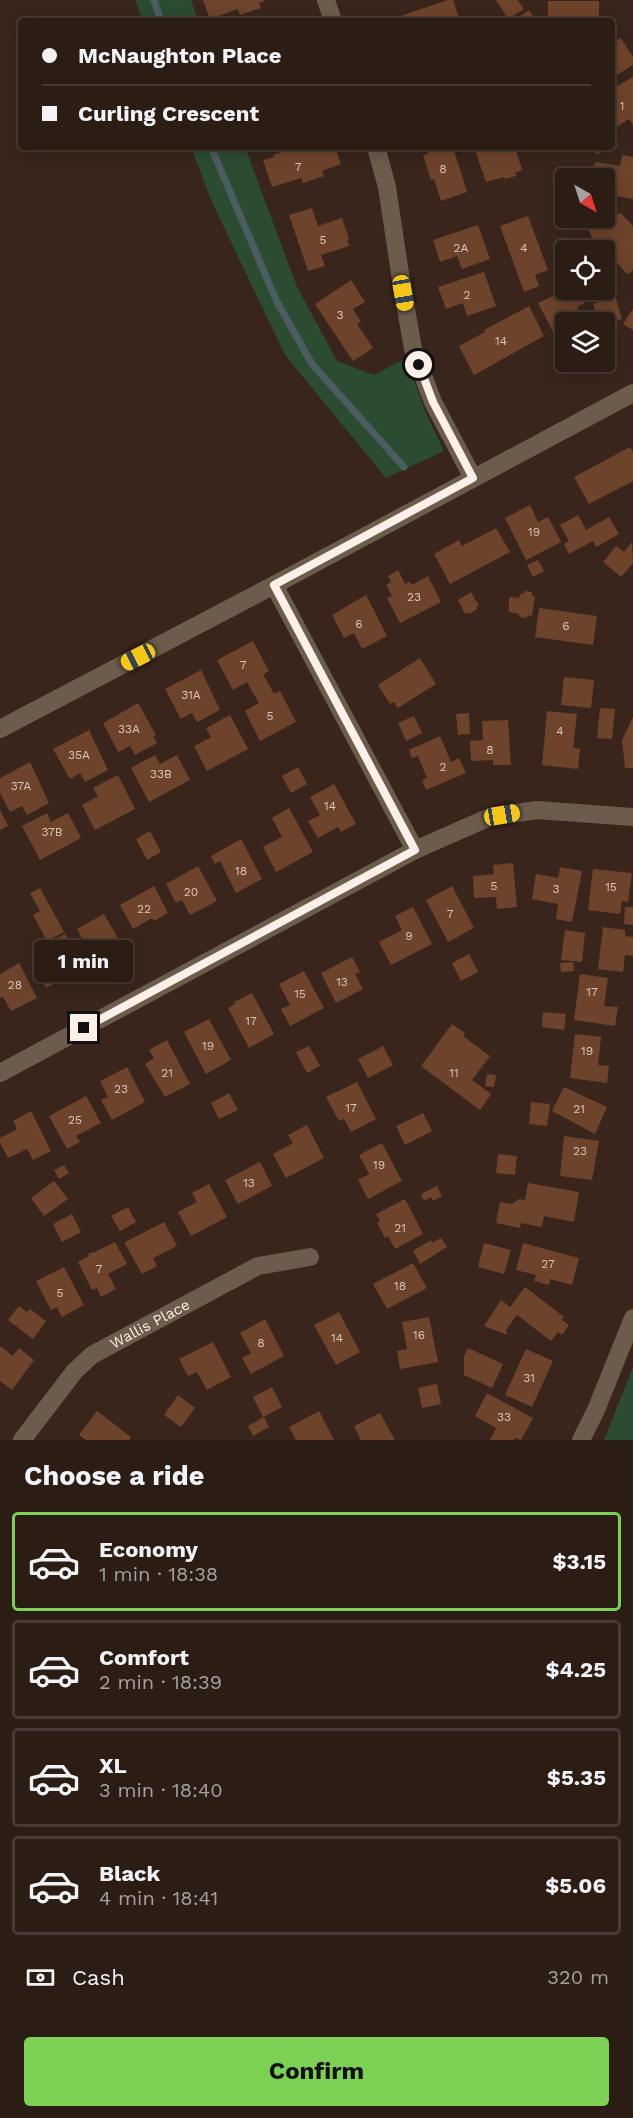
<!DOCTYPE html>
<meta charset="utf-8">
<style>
:root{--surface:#2b1c14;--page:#372922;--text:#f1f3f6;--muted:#a6a1a0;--line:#473a34;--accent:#7cd155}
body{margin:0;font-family:"Work Sans",sans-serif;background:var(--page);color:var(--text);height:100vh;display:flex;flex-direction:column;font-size:22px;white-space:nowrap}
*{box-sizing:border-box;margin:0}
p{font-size:20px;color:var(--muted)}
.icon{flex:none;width:33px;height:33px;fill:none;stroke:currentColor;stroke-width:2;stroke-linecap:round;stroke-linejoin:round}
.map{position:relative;height:1440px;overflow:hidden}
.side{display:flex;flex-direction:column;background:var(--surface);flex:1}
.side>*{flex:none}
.hud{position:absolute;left:18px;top:18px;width:597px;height:132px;border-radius:6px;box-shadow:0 3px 15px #0003,0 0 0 2px var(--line);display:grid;align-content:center;height:132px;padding:0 24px;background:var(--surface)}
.needle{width:39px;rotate:141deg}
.tools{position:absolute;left:555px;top:168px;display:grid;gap:12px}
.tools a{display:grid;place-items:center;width:60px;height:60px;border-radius:6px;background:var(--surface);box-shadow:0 3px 15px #0003,0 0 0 2px var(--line);font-size:30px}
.end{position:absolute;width:27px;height:27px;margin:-14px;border:8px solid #fef0e9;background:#111;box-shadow:0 0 0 3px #111}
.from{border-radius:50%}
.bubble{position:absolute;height:42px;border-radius:6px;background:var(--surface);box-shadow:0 3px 15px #0003,0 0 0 2px var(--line);font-size:20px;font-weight:700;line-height:42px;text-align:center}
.car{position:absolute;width:18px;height:36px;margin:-18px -9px;border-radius:8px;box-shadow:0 0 4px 2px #0007;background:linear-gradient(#f5c518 24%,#345 0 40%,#f5c518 0 76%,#345 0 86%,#f5c518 0)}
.hud b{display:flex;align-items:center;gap:21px;height:57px;font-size:22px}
.hud b+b{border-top:2px solid var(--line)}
.hud i{width:15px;height:15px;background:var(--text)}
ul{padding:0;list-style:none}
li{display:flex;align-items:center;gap:18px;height:99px;margin:0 12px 9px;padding:0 12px;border:3px solid var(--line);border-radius:6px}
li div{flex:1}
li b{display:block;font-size:22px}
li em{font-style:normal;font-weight:700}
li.current{border-color:var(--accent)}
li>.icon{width:54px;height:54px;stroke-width:1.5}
h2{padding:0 24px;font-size:27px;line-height:72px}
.pay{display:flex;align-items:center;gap:15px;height:66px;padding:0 24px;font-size:22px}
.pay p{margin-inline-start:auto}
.action{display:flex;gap:12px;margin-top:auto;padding:12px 24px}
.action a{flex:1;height:69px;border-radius:6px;background:var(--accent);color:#111;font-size:24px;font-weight:700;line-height:69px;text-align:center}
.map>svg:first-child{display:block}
.green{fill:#2c4c32}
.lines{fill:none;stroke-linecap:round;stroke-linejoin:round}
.stream{stroke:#4c5d62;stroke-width:7}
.building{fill:#6e432b}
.street{stroke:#6b5c4c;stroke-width:18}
.route{stroke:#fef0e9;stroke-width:8}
.labels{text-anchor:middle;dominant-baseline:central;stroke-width:4.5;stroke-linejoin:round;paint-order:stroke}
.number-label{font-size:12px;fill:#dac5ba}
.street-label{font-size:15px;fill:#fef0e9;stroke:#39251b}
</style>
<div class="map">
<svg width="633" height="1440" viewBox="0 0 633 1440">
<rect width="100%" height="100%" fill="#39251b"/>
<g class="green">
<polygon points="135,0 191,0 198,21 143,21"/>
<polygon points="191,147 245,147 297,287 337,361 374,375 406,358 425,411 444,451 386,478 285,355 211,200"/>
<polygon points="633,1367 633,1440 604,1440"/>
</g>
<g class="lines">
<g class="stream">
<polyline points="154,0 161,21"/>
<polyline points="211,147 277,302 312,364 404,467"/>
</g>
</g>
<g class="building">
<polygon points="203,0 266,0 259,3 261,8 240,15 238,9 210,19"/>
<polygon points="448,0 453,0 460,21 386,21"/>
<polygon points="496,0 518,0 524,9 508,19"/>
<rect x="548" y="1" width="51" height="20"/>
<polygon points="529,10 536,21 513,21"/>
<polygon points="621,38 633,57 633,65 612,78 612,44"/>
<polygon points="633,77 633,125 629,119 615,128 612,123 612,89"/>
<polygon points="612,128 618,146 596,154 593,147 612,147"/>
<polygon points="295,147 335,147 341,164 322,171 324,176 303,183 301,178 272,187 263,160 274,157 273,155"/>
<polygon points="426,147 453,147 467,192 441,201 434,179 431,180 423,155 428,154"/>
<polygon points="474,147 515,147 522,170 515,173 516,176 505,179 504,177 486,182"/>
<polygon points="622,155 633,157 633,199 604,194 604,178 592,178 595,162 620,166"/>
<polygon points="569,172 572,178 566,178 566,186 556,189 552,178"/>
<polygon points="312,208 318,226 342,218 349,239 347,240 349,246 321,255 325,266 308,271 289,215"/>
<polygon points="621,213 633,226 633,270 630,273 627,274 618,264 609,272 604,268 604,250 610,256 617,249 615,247 616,246 611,240 595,246 587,225"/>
<polygon points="528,216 548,270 535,275 539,286 524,292 500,226"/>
<polygon points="478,225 490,259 462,269 457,256 440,262 433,240"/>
<polygon points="484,272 496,306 467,316 463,303 446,309 438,287"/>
<polygon points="351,280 365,302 353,309 361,322 357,324 373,348 353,361 315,304"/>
<polygon points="565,290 578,290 585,303 577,307 581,315 566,322 566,347 562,349 538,303"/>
<polygon points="615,296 622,319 604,324 604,322 599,322 593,304"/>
<polygon points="529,306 544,336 474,375 459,346 485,332 484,330"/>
<polygon points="633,309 633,330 623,324"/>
<polygon points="566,353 566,362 587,362 569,371 561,355"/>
<polygon points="630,447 633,452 633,481 589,504 574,477"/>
<polygon points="530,505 538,522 548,517 561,542 526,560 505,518"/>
<polygon points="578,515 586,530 609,517 619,534 596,547 593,541 569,554 564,544 569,541 560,525"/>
<polygon points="496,528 510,552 450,584 434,554 459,540 462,546"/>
<polygon points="632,542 633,563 621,577 603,562 616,546 624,552"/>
<polygon points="538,560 544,571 533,577 527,565"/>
<polygon points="398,570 405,584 410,582 412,585 428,576 441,602 400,623 387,598 392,596 386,585 391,582 388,576"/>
<polygon points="524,591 532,592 532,596 535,596 532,616 527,615 527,618 519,617 519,614 509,612 509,597 519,598 520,594 524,594"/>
<polygon points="471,592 479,606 476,607 477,609 469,614 468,612 465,614 458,600"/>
<polygon points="366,595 387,636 362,649 354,633 344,638 332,615"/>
<polygon points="539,608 597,616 593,645 535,637"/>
<polygon points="253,641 269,671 263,674 274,694 280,691 296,722 260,741 245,711 259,703 253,693 247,682 233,690 217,660"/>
<polygon points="420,658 436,684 398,708 394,702 390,704 378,685"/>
<polygon points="201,670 220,710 197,722 192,713 181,719 165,689"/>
<polygon points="564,677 594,680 591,708 561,705"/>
<polygon points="138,703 156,735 153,736 157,743 135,755 130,746 118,752 103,723"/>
<polygon points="600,708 615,709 612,739 597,738"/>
<polygon points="547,711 577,714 573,748 580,749 578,769 542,765"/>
<polygon points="469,713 470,734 458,735 456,714"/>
<polygon points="230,715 248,749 207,771 194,746 211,737 206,728"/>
<polygon points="414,716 422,733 406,741 398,723"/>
<polygon points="633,717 633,768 625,768 622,740"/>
<polygon points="508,720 511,765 493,765 493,760 471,761 470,741 483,740 482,721"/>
<polygon points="89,730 108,770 85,782 80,773 70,779 53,749"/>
<polygon points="440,736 451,762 459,758 466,773 426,790 422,780 427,778 418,756 412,758 409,750"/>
<polygon points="155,755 160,764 177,755 190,780 149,802 131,768"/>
<polygon points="30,762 49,803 27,815 22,806 10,812 0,793 0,778"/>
<polygon points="298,767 307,784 291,793 282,776"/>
<polygon points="118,775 135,809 95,830 82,805 98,796 93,788"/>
<polygon points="334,784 356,824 341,832 338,827 318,838 308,821 320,815 310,797"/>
<polygon points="289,808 313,852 276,872 263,847 282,837 272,818"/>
<polygon points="0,810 8,826 0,830"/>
<polygon points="47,813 51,822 68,813 81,838 40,860 22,826"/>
<polygon points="150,831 161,852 147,860 136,839"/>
<polygon points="241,839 262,879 236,893 220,861 215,864 211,856"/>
<polygon points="513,863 517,907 497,909 496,897 474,898 473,876 494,874 493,865"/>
<polygon points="198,866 217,901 190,915 182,900 176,903 166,884"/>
<polygon points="560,867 582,871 572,922 556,919 558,904 532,899 536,874 558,878"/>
<polygon points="593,869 632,873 628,902 622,901 620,914 588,910"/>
<polygon points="154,886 168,913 154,921 152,918 133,929 120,905"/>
<polygon points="452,886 474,928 448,942 426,900"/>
<polygon points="40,888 64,932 47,941 33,915 40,911 30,893"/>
<polygon points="413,907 432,944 391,965 379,942 402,930 395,916"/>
<polygon points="625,907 633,907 633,925 624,924"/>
<polygon points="104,914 118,938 106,945 111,954 94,963 77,929"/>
<polygon points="603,927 625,930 625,936 633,937 633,956 625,955 623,972 598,969"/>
<polygon points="565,930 585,933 582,962 561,960"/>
<polygon points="65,934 83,968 46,988 32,963 52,953 47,943"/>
<polygon points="469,954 478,972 461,981 452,963"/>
<polygon points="352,957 360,972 355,974 363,989 336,1003 321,973"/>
<polygon points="573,962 574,971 561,972 560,963"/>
<polygon points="19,963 37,998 11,1011 3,997 0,998 0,974"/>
<polygon points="304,971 324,1008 290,1026 281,1009 290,1005 279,984"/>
<polygon points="580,974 608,978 604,1006 618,1007 615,1026 574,1020"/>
<polygon points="252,993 274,1034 249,1048 228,1008 235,1004 234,1002"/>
<polygon points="543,1012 566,1014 564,1030 542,1027"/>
<polygon points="209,1019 231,1060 206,1074 184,1032"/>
<polygon points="452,1024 465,1033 463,1036 490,1056 472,1080 491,1094 480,1110 421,1066"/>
<polygon points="575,1034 601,1037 598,1065 609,1066 607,1083 570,1078"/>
<polygon points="167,1040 190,1084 165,1097 145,1064 154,1058 149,1050"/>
<polygon points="309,1046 320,1066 307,1073 296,1052"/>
<polygon points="383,1046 393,1065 368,1078 358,1059"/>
<polygon points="127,1067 145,1102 112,1120 101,1100 108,1097 100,1081"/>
<polygon points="487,1074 496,1075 494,1087 485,1086"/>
<polygon points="357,1082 376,1119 351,1132 344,1119 339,1121 326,1097"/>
<polygon points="564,1087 607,1107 595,1134 552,1111"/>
<polygon points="229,1093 238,1110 219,1119 211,1103"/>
<polygon points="86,1096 101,1123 76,1136 80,1142 67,1149 49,1116"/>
<polygon points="531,1102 550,1104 547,1126 529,1124"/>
<polygon points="31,1111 51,1151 33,1160 27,1149 8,1158 0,1143 0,1138 17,1129 13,1121"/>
<polygon points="423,1113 432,1131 405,1145 396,1126"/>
<polygon points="307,1125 324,1158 286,1178 273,1154 293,1143 288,1135"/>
<polygon points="564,1136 599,1141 592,1180 560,1176"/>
<polygon points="382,1143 402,1181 368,1199 358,1180 369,1174 359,1155"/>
<polygon points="498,1154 517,1156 515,1175 496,1173"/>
<polygon points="260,1162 272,1186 238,1204 225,1180"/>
<polygon points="64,1165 69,1173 59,1179 54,1170"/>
<polygon points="54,1181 68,1199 44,1216 31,1198"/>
<polygon points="528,1183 579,1192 574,1222 544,1216 542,1227 521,1223 520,1228 496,1223 500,1202 512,1204 519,1199 525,1200"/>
<polygon points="209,1184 227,1217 191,1236 178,1212 197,1202 192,1193"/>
<polygon points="437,1186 442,1196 433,1201 431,1197 424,1201 421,1194"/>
<polygon points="405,1199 423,1234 395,1249 388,1236 385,1238 377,1223 380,1221 376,1214"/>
<polygon points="128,1207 136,1222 120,1231 111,1216"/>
<polygon points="72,1214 81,1232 62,1242 53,1224"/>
<polygon points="164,1222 177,1246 153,1258 157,1266 142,1274 125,1244 125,1242"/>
<polygon points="441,1238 447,1247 420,1264 413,1251 431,1240 432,1243"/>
<polygon points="115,1242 127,1264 108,1274 116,1289 101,1297 97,1288 92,1290 78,1262 89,1256 88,1254 93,1252 93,1253"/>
<polygon points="484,1243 511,1250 504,1274 478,1267"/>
<polygon points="523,1243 579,1258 572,1285 550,1279 549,1285 534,1281 536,1275 516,1270"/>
<polygon points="413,1263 427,1288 387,1309 373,1284"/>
<polygon points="64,1267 84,1305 62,1317 57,1307 51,1310 36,1281"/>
<polygon points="525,1287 564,1317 562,1320 569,1325 562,1335 558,1332 551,1341 517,1315 506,1330 507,1335 484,1326 501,1300 510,1307"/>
<polygon points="19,1306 27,1312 30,1309 46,1321 33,1339 8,1320"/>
<polygon points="339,1312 360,1352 336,1365 314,1325"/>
<polygon points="429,1317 438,1362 400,1369 397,1351 407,1349 402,1322"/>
<polygon points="265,1319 284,1356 251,1374 242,1358 251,1353 240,1333"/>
<polygon points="213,1342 231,1377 207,1390 197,1372 188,1376 179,1359"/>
<polygon points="0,1346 13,1356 19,1348 34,1360 12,1390 0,1381"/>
<polygon points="468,1348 503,1364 492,1388 464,1375 464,1356"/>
<polygon points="526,1349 553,1361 532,1407 505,1395"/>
<polygon points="437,1384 441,1404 422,1408 418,1388"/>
<polygon points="272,1387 282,1407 263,1417 253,1397"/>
<polygon points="487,1393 533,1418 521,1440 515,1438 514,1440 490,1440 496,1428 475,1416"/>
<polygon points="178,1395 195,1408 181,1427 164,1415"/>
<polygon points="97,1411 131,1437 129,1440 86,1440 79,1435"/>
<polygon points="319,1411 334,1440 296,1440 289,1427"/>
<polygon points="380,1413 395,1440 361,1440 354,1426"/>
<polygon points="264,1417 269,1427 253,1436 248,1426"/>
</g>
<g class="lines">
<g class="street">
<polyline points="326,0 333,21"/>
<polyline points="376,147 387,187 401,280 413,349 433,402 473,478"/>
<polyline points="274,585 415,850"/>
<polyline points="0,729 274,585 633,393"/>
<polyline points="0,1073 415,850 490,817 537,810 633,817"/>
<path id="s1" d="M22,1440l52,-68 18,-17 166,-89 52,-9"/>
<polyline points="581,1440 596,1410 633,1318"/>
</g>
</g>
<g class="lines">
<polyline class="route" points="84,1028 415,850 274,585 473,478 433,402 419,365"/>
</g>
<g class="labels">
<g class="number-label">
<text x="622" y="106">1</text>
<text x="298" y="167">7</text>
<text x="443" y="169">8</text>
<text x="323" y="240">5</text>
<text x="461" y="248">2A</text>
<text x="524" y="248">4</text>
<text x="467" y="295">2</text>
<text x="340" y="315">3</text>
<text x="501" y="341">14</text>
<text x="534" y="532">19</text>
<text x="414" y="597">23</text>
<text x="359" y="624">6</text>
<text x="566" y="626">6</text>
<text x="243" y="665">7</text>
<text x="191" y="695">31A</text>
<text x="270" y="716">5</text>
<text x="129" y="729">33A</text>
<text x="560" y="731">4</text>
<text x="490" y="750">8</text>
<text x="79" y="755">35A</text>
<text x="443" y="767">2</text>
<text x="161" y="774">33B</text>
<text x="21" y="786">37A</text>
<text x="330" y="806">14</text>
<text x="52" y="832">37B</text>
<text x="241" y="871">18</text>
<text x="494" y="886">5</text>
<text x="611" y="887">15</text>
<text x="556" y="889">3</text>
<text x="191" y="892">20</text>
<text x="144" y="909">22</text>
<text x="450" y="914">7</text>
<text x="409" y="936">9</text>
<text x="342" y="982">13</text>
<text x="15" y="985">28</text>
<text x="592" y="992">17</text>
<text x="300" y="994">15</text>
<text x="251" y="1021">17</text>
<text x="208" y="1046">19</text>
<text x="587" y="1051">19</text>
<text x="167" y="1073">21</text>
<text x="454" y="1073">11</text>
<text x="121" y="1089">23</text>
<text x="351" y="1108">17</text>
<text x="579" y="1109">21</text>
<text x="75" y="1120">25</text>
<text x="580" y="1151">23</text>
<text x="379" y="1165">19</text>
<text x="249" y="1183">13</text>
<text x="400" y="1228">21</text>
<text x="548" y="1264">27</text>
<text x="99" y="1269">7</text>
<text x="400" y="1286">18</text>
<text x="60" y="1293">5</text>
<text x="419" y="1335">16</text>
<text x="337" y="1338">14</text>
<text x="261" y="1343">8</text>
<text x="529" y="1378">31</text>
<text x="504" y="1417">33</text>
</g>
<g class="street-label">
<text stroke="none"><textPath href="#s1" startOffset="176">Wallis Place</textPath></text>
</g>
</g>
</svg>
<div class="tools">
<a><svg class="needle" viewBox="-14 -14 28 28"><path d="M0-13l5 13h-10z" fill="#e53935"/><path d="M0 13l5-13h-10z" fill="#a6a1a0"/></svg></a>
<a><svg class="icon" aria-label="locate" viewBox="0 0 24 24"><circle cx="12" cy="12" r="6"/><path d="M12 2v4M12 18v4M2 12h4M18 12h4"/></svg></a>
<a><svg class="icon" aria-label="layers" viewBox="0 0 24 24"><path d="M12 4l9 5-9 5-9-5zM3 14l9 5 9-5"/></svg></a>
</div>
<i class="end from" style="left:419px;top:365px"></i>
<i class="end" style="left:84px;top:1028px"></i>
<div class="bubble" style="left:34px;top:940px;width:99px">1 min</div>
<i class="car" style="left:403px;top:293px;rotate:170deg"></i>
<i class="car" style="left:138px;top:657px;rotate:243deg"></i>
<i class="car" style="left:502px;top:815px;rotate:80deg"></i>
<div class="hud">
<b><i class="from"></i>McNaughton Place</b>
<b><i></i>Curling Crescent</b>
</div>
</div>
<section class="side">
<h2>Choose a ride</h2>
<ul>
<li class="current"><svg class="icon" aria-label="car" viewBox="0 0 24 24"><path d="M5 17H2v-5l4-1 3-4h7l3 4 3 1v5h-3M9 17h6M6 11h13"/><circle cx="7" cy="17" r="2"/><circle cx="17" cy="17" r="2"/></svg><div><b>Economy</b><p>1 min · 18:38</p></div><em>$3.15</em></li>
<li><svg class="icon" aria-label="car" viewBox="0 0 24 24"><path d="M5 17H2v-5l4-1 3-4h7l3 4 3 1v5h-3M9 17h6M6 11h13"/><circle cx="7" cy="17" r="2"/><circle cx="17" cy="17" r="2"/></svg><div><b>Comfort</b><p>2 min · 18:39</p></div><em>$4.25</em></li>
<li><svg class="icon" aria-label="car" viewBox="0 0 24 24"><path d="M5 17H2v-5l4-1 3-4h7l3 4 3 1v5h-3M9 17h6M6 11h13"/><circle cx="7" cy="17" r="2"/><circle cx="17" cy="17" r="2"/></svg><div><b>XL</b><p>3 min · 18:40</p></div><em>$5.35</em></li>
<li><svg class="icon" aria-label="car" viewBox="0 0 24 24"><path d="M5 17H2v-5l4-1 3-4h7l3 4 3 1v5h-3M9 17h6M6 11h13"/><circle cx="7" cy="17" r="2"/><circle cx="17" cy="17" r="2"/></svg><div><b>Black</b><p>4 min · 18:41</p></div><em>$5.06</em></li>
</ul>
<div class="pay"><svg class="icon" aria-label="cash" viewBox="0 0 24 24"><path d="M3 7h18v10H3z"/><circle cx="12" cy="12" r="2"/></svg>Cash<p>320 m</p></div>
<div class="action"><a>Confirm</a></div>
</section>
